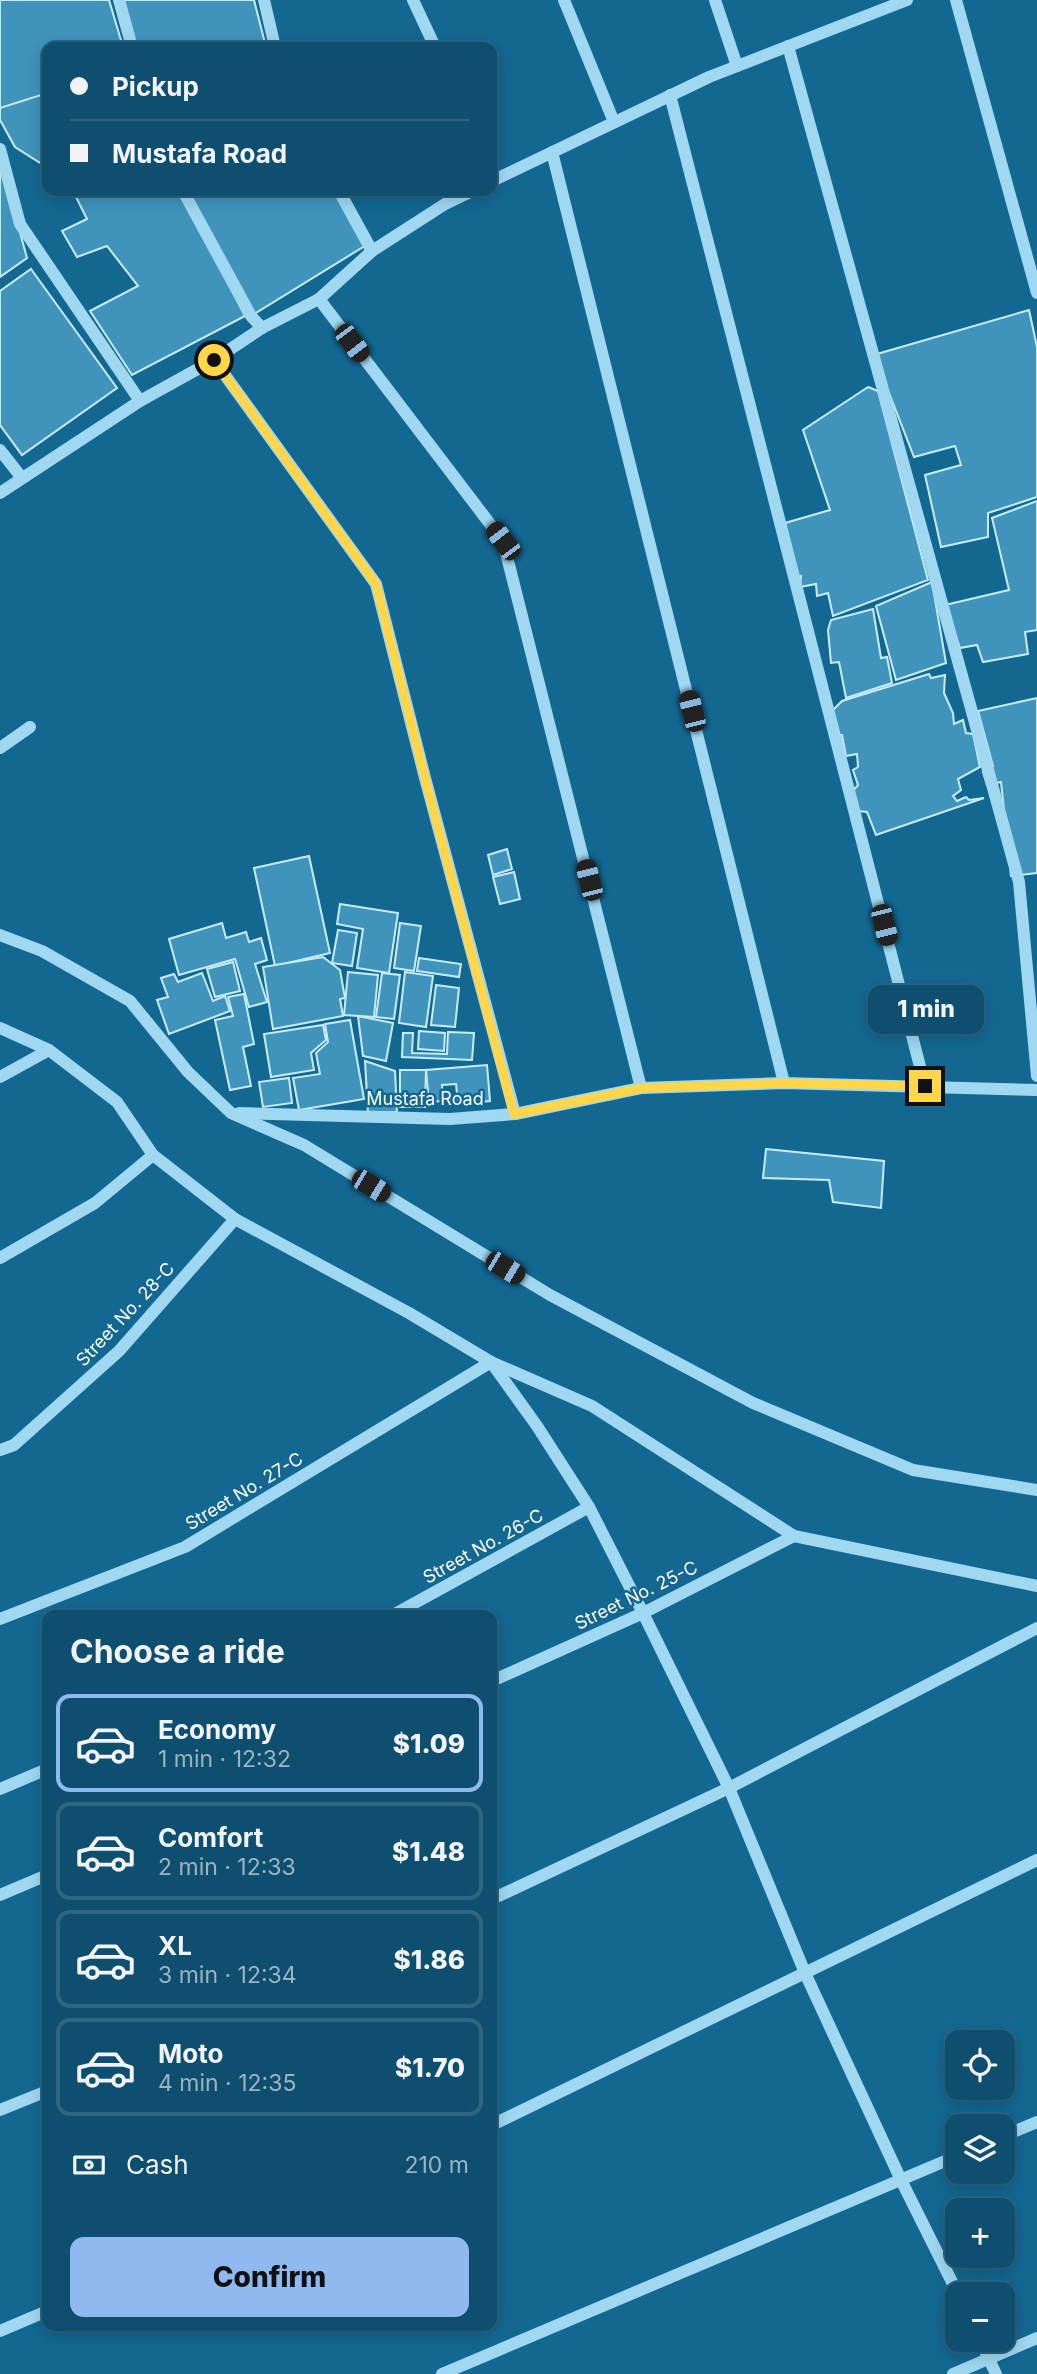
<!DOCTYPE html>
<meta charset="utf-8">
<style>
:root{--surface:#0e4e6e;--page:#175573;--text:#f1f3f6;--muted:#9bb4c2;--line:#2e6581;--accent:#90b9f0}
body{margin:0;font-family:Inter,sans-serif;background:var(--page);color:var(--text);height:100vh;display:flex;flex-direction:column;font-size:26px;white-space:nowrap}
*{box-sizing:border-box;margin:0}
p{font-size:23px;color:var(--muted)}
.icon{flex:none;width:38px;height:38px;fill:none;stroke:currentColor;stroke-width:2;stroke-linecap:round;stroke-linejoin:round}
.map{position:relative;flex:1;overflow:hidden}
.drawer{position:absolute;left:42px;top:1610px;width:455px;height:721px;display:flex;flex-direction:column;background:var(--surface);border-radius:14px;box-shadow:0 4px 18px #0003,0 0 0 2px var(--line)}
.drawer>*{flex:none}
.hud{position:absolute;left:42px;top:42px;width:455px;height:154px;border-radius:14px;box-shadow:0 4px 18px #0003,0 0 0 2px var(--line);display:grid;align-content:center;height:154px;padding:0 28px;background:var(--surface)}
.tools{position:absolute;left:945px;top:2030px;display:grid;gap:14px}
.tools a{display:grid;place-items:center;width:70px;height:70px;border-radius:14px;background:var(--surface);box-shadow:0 4px 18px #0003,0 0 0 2px var(--line);font-size:35px}
.end{position:absolute;width:32px;height:32px;margin:-16px;border:9px solid #ffd54a;background:#111;box-shadow:0 0 0 4px #111}
.from{border-radius:50%}
.bubble{position:absolute;height:49px;border-radius:14px;background:var(--surface);box-shadow:0 4px 18px #0003,0 0 0 2px var(--line);font-size:23px;font-weight:800;line-height:49px;text-align:center}
.car{position:absolute;width:21px;height:42px;margin:-21px -10px;border-radius:9px;box-shadow:0 0 5px 2px #0007;background:linear-gradient(#222 24%,#8ab4d8 0 40%,#222 0 76%,#8ab4d8 0 86%,#222 0)}
.hud b{display:flex;align-items:center;gap:24px;height:66px;font-size:26px}
.hud b+b{border-top:2px solid var(--line)}
.hud i{width:18px;height:18px;background:var(--text)}
ul{padding:0;list-style:none}
li{display:flex;align-items:center;gap:21px;height:98px;margin:0 14px 10px;padding:0 14px;border:4px solid var(--line);border-radius:14px}
li div{flex:1}
li b{display:block;font-size:26px}
li em{font-style:normal;font-weight:800}
li.current{border-color:var(--accent)}
li>.icon{width:63px;height:63px;stroke-width:1.5}
h2{padding:0 28px;font-size:32px;line-height:84px}
.pay{display:flex;align-items:center;gap:18px;height:77px;padding:0 28px;font-size:26px}
.pay p{margin-inline-start:auto}
.action{display:flex;gap:14px;margin-top:auto;padding:14px 28px}
.action a{flex:1;height:80px;border-radius:14px;background:var(--accent);color:#111;font-size:28px;font-weight:800;line-height:80px;text-align:center}
.map>svg:first-child{display:block}
.building{fill:#4094bc;stroke:#c7ecfd;stroke-width:2}
.lines{fill:none;stroke-linecap:round;stroke-linejoin:round}
.minor{stroke:#a0d8f2;stroke-width:12}
.route{stroke:#ffd54a;stroke-width:9}
.labels{text-anchor:middle;dominant-baseline:central;stroke-width:5;stroke-linejoin:round;paint-order:stroke}
.street-label{font-size:18px;fill:#fff;stroke:#136892}
</style>
<div class="map">
<svg width="1037" height="2374" viewBox="0 0 1037 2374">
<rect width="100%" height="100%" fill="#136892"/>
<g class="building">
<polygon points="0,0 109,0 123,47 47,47 47,95 0,109"/>
<polygon points="122,0 254,0 266,47 133,47"/>
<polygon points="47,93 47,165 45,166 15,147 0,120 0,108"/>
<polygon points="0,159 27,258 0,277"/>
<polygon points="73,191 181,191 245,316 132,375 90,311 138,286 107,246 77,257 62,231 87,219"/>
<polygon points="183,191 335,191 368,244 251,316"/>
<polygon points="31,269 117,388 22,455 0,425 0,291"/>
<polygon points="1029,310 1037,347 1037,497 988,513 988,537 941,547 925,475 961,465 955,446 914,457 884,380 877,354"/>
<polygon points="868,387 878,391 928,580 833,616 828,593 817,596 816,584 800,587 801,576 797,577 785,523 830,510 803,430"/>
<polygon points="1037,501 1037,630 1025,632 1028,654 983,662 977,645 960,648 945,605 1009,590 992,518"/>
<polygon points="932,582 946,663 896,680 876,606"/>
<polygon points="873,609 881,658 887,657 892,683 846,698 839,662 831,663 828,630 831,620"/>
<polygon points="929,674 931,678 945,675 944,693 953,713 954,724 963,720 966,733 973,734 980,767 958,779 961,790 953,796 957,801 966,797 969,800 984,798 876,835 867,812 859,811 852,792 858,785 853,770 858,767 857,754 846,756 842,735 838,735 832,711 842,701"/>
<polygon points="1037,698 1037,873 1011,876 1001,782 987,785 983,772 993,766 978,711"/>
<polygon points="507,849 512,869 493,875 488,855"/>
<polygon points="309,856 330,953 275,966 254,868"/>
<polygon points="514,872 520,899 500,904 493,877"/>
<polygon points="340,904 398,913 389,973 357,968 363,929 337,924"/>
<polygon points="222,923 226,938 246,932 249,942 261,938 267,960 255,964 267,1002 249,1007 235,959 179,975 169,939"/>
<polygon points="400,923 421,926 414,971 394,968"/>
<polygon points="338,930 357,933 352,966 332,963"/>
<polygon points="323,957 340,970 345,998 340,999 343,1016 273,1029 263,967"/>
<polygon points="419,958 461,964 459,977 417,971"/>
<polygon points="233,962 240,991 215,997 207,969"/>
<polygon points="348,972 378,975 374,1017 344,1015"/>
<polygon points="405,972 433,976 426,1027 399,1023"/>
<polygon points="202,973 213,1001 225,996 230,1011 169,1034 157,1000 168,997 161,978 174,974 178,982"/>
<polygon points="382,973 400,975 394,1019 376,1017"/>
<polygon points="436,985 459,988 455,1027 431,1025"/>
<polygon points="244,994 254,1044 243,1047 251,1086 230,1090 215,1020 233,1016 228,997"/>
<polygon points="358,1016 393,1023 386,1061 363,1056"/>
<polygon points="350,1020 364,1099 299,1110 293,1078 320,1074 316,1053 328,1042 325,1024"/>
<polygon points="323,1025 326,1040 311,1053 314,1070 271,1077 264,1034"/>
<polygon points="419,1031 445,1033 444,1051 418,1049"/>
<polygon points="448,1032 474,1033 472,1060 402,1057 403,1033 413,1033 412,1053 447,1054"/>
<polygon points="365,1061 395,1071 397,1112 368,1113"/>
<polygon points="487,1065 490,1101 458,1104 456,1084 442,1085 443,1101 429,1102 426,1070"/>
<polygon points="400,1070 426,1070 425,1107 400,1107"/>
<polygon points="289,1078 292,1103 263,1107 259,1082"/>
<polygon points="766,1149 884,1161 881,1208 833,1202 829,1180 763,1178"/>
</g>
<g class="lines">
<g class="minor">
<polyline points="119,0 132,47"/>
<polyline points="264,0 275,47"/>
<polyline points="413,0 435,47"/>
<polyline points="564,0 614,122"/>
<polyline points="715,0 737,66"/>
<polyline points="956,0 1037,293"/>
<polyline points="788,46 1019,882 1037,1076"/>
<polyline points="670,95 925,1086"/>
<polyline points="0,149 20,224 140,401"/>
<polyline points="552,152 784,1083"/>
<polyline points="492,181 709,77 907,0"/>
<polyline points="183,191 251,316 262,328"/>
<polyline points="339,191 372,251"/>
<polyline points="319,299 503,541 641,1088"/>
<polyline points="214,360 376,584 425,778 515,1114"/>
<polyline points="0,450 22,478"/>
<polyline points="0,493 140,401 214,360 262,328 319,299 372,251 445,204 472,191"/>
<polyline points="0,748 30,727"/>
<polyline points="0,935 42,951 130,1001 188,1072 231,1113 304,1145 550,1295 753,1403 913,1470 1037,1490"/>
<polyline points="0,1028 49,1050 117,1102 153,1155 235,1219 409,1313 491,1362 592,1406 794,1536 1037,1586"/>
<polyline points="0,1077 49,1050"/>
<polyline points="239,1113 450,1119 515,1114 641,1088 784,1083 1037,1090"/>
<polyline points="0,1258 95,1203 153,1155"/>
<polyline points="491,1362 537,1426 589,1507 643,1613 729,1788 805,1973 901,2180 958,2294"/>
<polyline points="0,1450 14,1445 119,1351 235,1219"/>
<polyline points="393,1615 589,1507"/>
<polyline points="0,1619 185,1547 491,1362"/>
<polyline points="492,1681 643,1613 794,1536"/>
<polyline points="0,1789 47,1769"/>
<polyline points="0,1895 47,1875"/>
<polyline points="492,1899 729,1788 1037,1628"/>
<polyline points="0,2110 47,2091"/>
<polyline points="492,2125 1037,1860"/>
<polyline points="1003,2136 1037,2122"/>
<polyline points="0,2331 47,2311"/>
<polyline points="980,2340 996,2374"/>
<polyline points="442,2374 957,2156"/>
<polyline points="953,2374 1037,2338"/>
</g>
</g>
<g class="lines">
<polyline class="route" points="214,360 376,584 425,778 514,1114 642,1088 784,1083 925,1086"/>
</g>
<g class="labels">
<g class="street-label">
<text x="425" y="1098">Mustafa Road</text>
<text transform="translate(125 1314) rotate(-47)">Street No. 28-C</text>
<text transform="translate(244 1491) rotate(-31)">Street No. 27-C</text>
<text transform="translate(483 1546) rotate(-29)">Street No. 26-C</text>
<text transform="translate(636 1595) rotate(-26)">Street No. 25-C</text>
</g>
</g>
</svg>
<div class="tools">
<a><svg class="icon" aria-label="locate" viewBox="0 0 24 24"><circle cx="12" cy="12" r="6"/><path d="M12 2v4M12 18v4M2 12h4M18 12h4"/></svg></a>
<a><svg class="icon" aria-label="layers" viewBox="0 0 24 24"><path d="M12 4l9 5-9 5-9-5zM3 14l9 5 9-5"/></svg></a>
<a>+</a>
<a>−</a>
</div>
<i class="end from" style="left:214px;top:360px"></i>
<i class="end" style="left:925px;top:1086px"></i>
<div class="bubble" style="left:868px;top:985px;width:116px">1 min</div>
<i class="car" style="left:352px;top:343px;rotate:143deg"></i>
<i class="car" style="left:503px;top:541px;rotate:323deg"></i>
<i class="car" style="left:692px;top:711px;rotate:346deg"></i>
<i class="car" style="left:589px;top:880px;rotate:346deg"></i>
<i class="car" style="left:884px;top:925px;rotate:166deg"></i>
<i class="car" style="left:371px;top:1186px;rotate:121deg"></i>
<i class="car" style="left:505px;top:1268px;rotate:121deg"></i>
<div class="hud">
<b><i class="from"></i>Pickup</b>
<b><i></i>Mustafa Road</b>
</div>
<section class="drawer">
<h2>Choose a ride</h2>
<ul>
<li class="current"><svg class="icon" aria-label="car" viewBox="0 0 24 24"><path d="M5 17H2v-5l4-1 3-4h7l3 4 3 1v5h-3M9 17h6M6 11h13"/><circle cx="7" cy="17" r="2"/><circle cx="17" cy="17" r="2"/></svg><div><b>Economy</b><p>1 min · 12:32</p></div><em>$1.09</em></li>
<li><svg class="icon" aria-label="car" viewBox="0 0 24 24"><path d="M5 17H2v-5l4-1 3-4h7l3 4 3 1v5h-3M9 17h6M6 11h13"/><circle cx="7" cy="17" r="2"/><circle cx="17" cy="17" r="2"/></svg><div><b>Comfort</b><p>2 min · 12:33</p></div><em>$1.48</em></li>
<li><svg class="icon" aria-label="car" viewBox="0 0 24 24"><path d="M5 17H2v-5l4-1 3-4h7l3 4 3 1v5h-3M9 17h6M6 11h13"/><circle cx="7" cy="17" r="2"/><circle cx="17" cy="17" r="2"/></svg><div><b>XL</b><p>3 min · 12:34</p></div><em>$1.86</em></li>
<li><svg class="icon" aria-label="car" viewBox="0 0 24 24"><path d="M5 17H2v-5l4-1 3-4h7l3 4 3 1v5h-3M9 17h6M6 11h13"/><circle cx="7" cy="17" r="2"/><circle cx="17" cy="17" r="2"/></svg><div><b>Moto</b><p>4 min · 12:35</p></div><em>$1.70</em></li>
</ul>
<div class="pay"><svg class="icon" aria-label="cash" viewBox="0 0 24 24"><path d="M3 7h18v10H3z"/><circle cx="12" cy="12" r="2"/></svg>Cash<p>210 m</p></div>
<div class="action"><a>Confirm</a></div>
</section>
</div>
